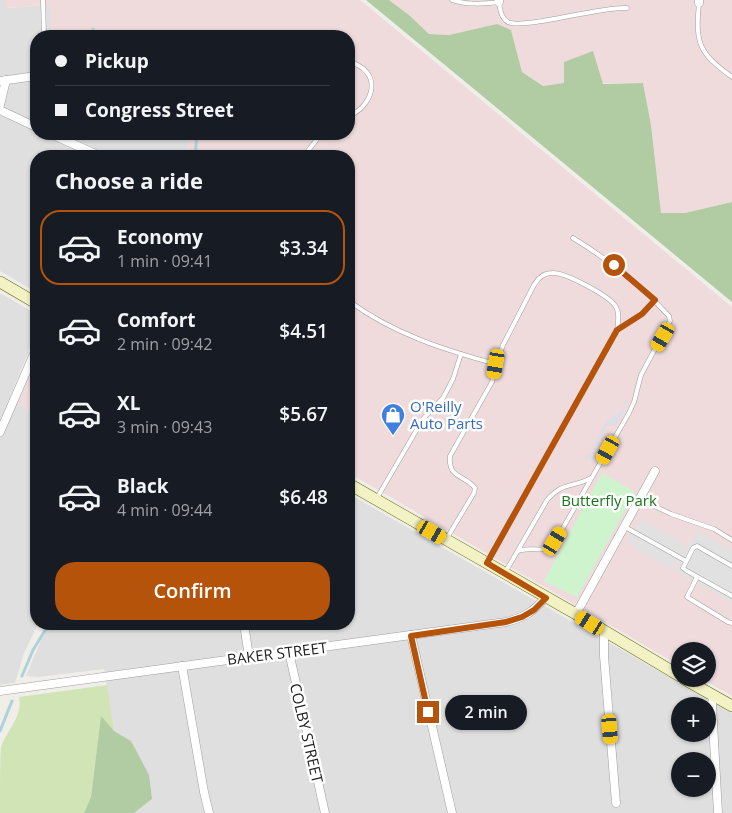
<!DOCTYPE html>
<meta charset="utf-8">
<style>
:root{--surface:#171b24;--page:#20242c;--text:#f1f3f6;--muted:#9ea1a6;--line:#363941;--accent:#b45309}
body{margin:0;font-family:"Open Sans",sans-serif;background:var(--page);color:var(--text);height:100vh;display:flex;flex-direction:column;font-size:19px;white-space:nowrap}
*{box-sizing:border-box;margin:0}
p{font-size:16px;color:var(--muted)}
.icon{flex:none;width:28px;height:28px;fill:none;stroke:currentColor;stroke-width:2;stroke-linecap:round;stroke-linejoin:round}
.map{position:relative;flex:1;overflow:hidden}
.drawer{position:absolute;left:30px;top:150px;width:325px;height:480px;display:flex;flex-direction:column;background:var(--surface);border-radius:20px;box-shadow:0 1px 4px #0004}
.drawer>*{flex:none}
.guide{position:absolute;left:30px;top:30px;width:325px;height:110px;border-radius:20px;box-shadow:0 1px 4px #0004;display:grid;align-content:center;height:110px;padding:0 25px;background:var(--surface)}
.tools{position:absolute;left:671px;top:642px;display:grid;gap:10px}
.tools a{display:grid;place-items:center;width:45px;height:45px;border-radius:50%;background:var(--surface);box-shadow:0 1px 4px #0004;font-size:25px}
.end{position:absolute;width:22px;height:22px;margin:-11px;border:6px solid #b45309;background:#fff;box-shadow:0 0 0 2px #fff}
.from{border-radius:50%}
.bubble{position:absolute;height:35px;border-radius:18px;background:var(--surface);box-shadow:0 1px 4px #0004;font-size:16px;font-weight:600;line-height:35px;text-align:center}
.car{position:absolute;width:15px;height:30px;margin:-15px -8px;border-radius:6px;box-shadow:0 0 4px 1px #0007;background:linear-gradient(#f5c518 24%,#345 0 40%,#f5c518 0 76%,#345 0 86%,#f5c518 0)}
.guide b{display:flex;align-items:center;gap:18px;height:48px;font-size:19px}
.guide b+b{border-top:1px solid var(--line)}
.guide i{width:12px;height:12px;background:var(--text)}
ul{padding:0;list-style:none}
li{display:flex;align-items:center;gap:15px;height:75px;margin:0 10px 8px;padding:0 15px;border:2px solid transparent;border-radius:20px}
li div{flex:1}
li b{display:block;font-size:19px}
li em{font-style:normal;font-weight:600}
li.current{border-color:var(--accent)}
li>.icon{width:45px;height:45px;stroke-width:1.5}
h2{padding:0 25px;font-size:22px;line-height:60px}
.cta{display:flex;gap:10px;margin-top:auto;padding:10px 25px}
.cta a{flex:1;height:58px;border-radius:20px;background:var(--accent);color:#fff;font-size:20px;font-weight:600;line-height:58px;text-align:center}
.map>svg:first-child{display:block}
.residential{fill:#dfdfdf;fill-rule:evenodd}
.commercial{fill:#efdbdc}
.grass{fill:#d0e4b6}
.forest{fill:#b1cba3}
.park{fill:#cdf4cd}
.parking{fill:#e1e1e1}
.plaza{fill:#dedee6}
.lines{fill:none;stroke-linecap:round;stroke-linejoin:round}
.stream{stroke:#afd2d8;stroke-width:3}
.lane-casing{stroke:#9e9e9e;stroke-width:5}
.street-casing{stroke:#9e9e9e;stroke-width:9}
.secondary-casing{stroke:#6a6e13;stroke-width:12}
.lane{stroke:#fff;stroke-width:4}
.street{stroke:#fff;stroke-width:8}
.secondary{stroke:#f3f2c5;stroke-width:11}
.route{stroke:#b45309;stroke-width:6}
.labels{text-anchor:middle;dominant-baseline:central;stroke-width:5;stroke-linejoin:round;paint-order:stroke}
.shop-label{font-size:15px;fill:#366cbe;stroke:#fff;text-anchor:start}
.park-label{font-size:15px;fill:#1a751b;stroke:#fff}
.street-label{font-size:15px;fill:#212121;stroke:#fff}
</style>
<div class="map">
<svg width="732" height="813" viewBox="0 0 732 813">
<rect width="100%" height="100%" fill="#f0eee9"/>
<g class="residential">
<polygon points="0,0 5,0 6,8 51,5 51,36 36,36 36,134 191,134 186,156 36,156 36,292 0,271"/>
<polygon points="0,293 36,314 36,333 9,399 36,414 36,624 38,624 24,653 15,683 0,685"/>
<path d="M349,494l383,219v100h-598l18,-14 -21,-58 -17,-10 -10,-62 -66,8 -12,-1 18,-43 8,-9h297zM680,706h28v28h-28zM680,761h28v28h-28z"/>
</g>
<g class="commercial">
<polygon points="5,0 360,0 732,307 732,696 702,679 708,679 708,651 680,651 680,666 349,473 349,156 186,156 191,134 349,134 349,36 51,36 50,5 5,8"/>
<polygon points="389,0 732,0 732,202 685,213 661,213 651,125 643,83 564,83 543,86 522,72 511,30 497,24 449,35 429,34 409,15"/>
<polygon points="36,360 36,414 17,404"/>
</g>
<path class="grass" d="M107,685l7,46 -13,-14 -10,80 -7,16h-84c0,-13 0,-56 1,-66 6,-17 22,-30 18,-50z"/>
<g class="forest">
<polygon points="366,0 389,0 409,15 429,34 449,35 497,24 511,30 522,72 543,86 564,83 564,62 593,51 603,84 643,83 651,125 661,213 685,213 732,202 732,302"/>
<polygon points="101,716 114,731 131,741 149,775 152,799 134,813 84,813 91,797"/>
</g>
<polygon class="park" points="602,473 635,492 577,597 544,581"/>
<polygon class="parking" points="641,520 686,545 683,551 684,553 698,531 732,550 732,602 675,571 679,564 678,562 675,562 672,569 627,543"/>
<polygon class="plaza" points="624,400 629,402 617,424 614,425 609,423 595,447 601,452 595,462 585,457 587,454 595,458 598,452 591,448 608,419 611,420 614,414 617,415 620,410 622,411 626,405 623,403"/>
<g class="lines">
<g class="stream">
<polyline points="93,29 97,36"/>
<polyline points="195,156 197,134"/>
<polyline points="22,676 33,650 49,624"/>
<polyline points="0,731 12,701"/>
</g>
<g class="lane-casing">
<g id="lane">
<polyline points="43,0 44,36"/>
<path d="M452,0c16,5 30,4 47,2 1,7 2,16 9,20 14,8 93,-16 119,-14"/>
<path d="M699,3c-4,41 0,50 33,74"/>
<path d="M349,62c33,8 27,42 0,54"/>
<polyline points="304,156 321,134"/>
<path d="M349,301c43,32 95,49 147,63l7,-19 31,-60c4,-7 9,-12 18,-12 13,-1 58,23 64,34 4,7 2,15 1,23l-130,232"/>
<polyline points="617,330 642,314 655,300"/>
<polyline points="377,498 423,419 443,398 453,379 461,354"/>
<polyline points="640,499 671,514 714,529 732,540"/>
<polyline points="625,527 686,561"/>
<path d="M447,538l27,-45 1,-5c-11,-14 -27,-9 -25,-32l42,-74 4,-18"/>
<path d="M518,551c12,-5 23,2 34,-4l77,-134 5,-11 7,-27 29,-54 -1,-5c-28,-31 -60,-56 -96,-78"/>
<polyline points="732,566 697,546 693,548 683,568 687,571 732,596"/>
<path d="M506,571l41,-71c15,-18 25,-12 44,-22"/>
<polyline points="697,577 687,597 728,622 732,623"/>
</g>
</g>
<g class="street-casing">
<g id="street">
<polyline points="499,0 499,2"/>
<polyline points="699,3 699,0"/>
<polyline points="0,81 36,76"/>
<polyline points="0,105 6,80"/>
<polyline points="0,110 36,127"/>
<polyline points="51,134 100,156"/>
<polyline points="0,432 36,349"/>
<polyline points="576,614 655,471"/>
<polyline points="244,624 249,657"/>
<polyline points="604,631 604,656 616,803"/>
<polyline points="411,635 452,813"/>
<polyline points="289,652 325,813"/>
<polyline points="182,666 204,792 209,813"/>
<path d="M0,691l506,-69c19,-5 27,-10 40,-25"/>
<polyline points="713,696 712,705 718,813"/>
</g>
</g>
<g class="secondary-casing">
<g id="secondary">
<polyline points="0,282 36,303"/>
<polyline points="349,484 576,614 680,676"/>
<polyline points="684,679 732,706"/>
</g>
</g>
<use href="#lane" class="lane"/>
<use href="#street" class="street"/>
<use href="#secondary" class="secondary"/>
</g>
<g class="lines">
<polyline class="route" points="428,712 411,636 506,622 522,617 534,610 546,598 487,563 617,330 642,314 655,300 614,265"/>
</g>
<defs>
<g id="shop-pin" transform="scale(1.25)"><path d="M0 17L-7.5 6A9.5 9.5 0 1 1 7.5 6Z" fill="#3f7fe0" stroke="#fff"/><path d="M-5-2.5h2.3a2.7 3.5 0 0 1 5.4 0H5L5.5 6h-11ZM-1.5-2.5h3a1.5 2.3 0 0 0-3 0Z" fill="#fff"/></g>
</defs>
<g fill-rule="evenodd">
<use href="#shop-pin" x="393" y="415"/>
</g>
<g class="labels">
<g class="shop-label">
<text x="410" y="406">O'Reilly<tspan x="410" dy="17">Auto Parts</tspan></text>
</g>
<g class="park-label">
<text x="609" y="500">Butterfly Park</text>
</g>
<g class="street-label">
<text transform="translate(277 653) rotate(-7)">BAKER STREET</text>
<text transform="translate(307 733) rotate(77)">COLBY STREET</text>
</g>
</g>
</svg>
<div class="tools">
<a><svg class="icon" aria-label="layers" viewBox="0 0 24 24"><path d="M12 4l9 5-9 5-9-5zM3 14l9 5 9-5"/></svg></a>
<a>+</a>
<a>−</a>
</div>
<i class="end from" style="left:614px;top:265px"></i>
<i class="end" style="left:428px;top:712px"></i>
<div class="bubble" style="left:445px;top:695px;width:82px">2 min</div>
<i class="car" style="left:663px;top:337px;rotate:210deg"></i>
<i class="car" style="left:496px;top:364px;rotate:190deg"></i>
<i class="car" style="left:608px;top:450px;rotate:209deg"></i>
<i class="car" style="left:432px;top:532px;rotate:120deg"></i>
<i class="car" style="left:555px;top:541px;rotate:31deg"></i>
<i class="car" style="left:590px;top:623px;rotate:302deg"></i>
<i class="car" style="left:610px;top:729px;rotate:175deg"></i>
<div class="guide">
<b><i class="from"></i>Pickup</b>
<b><i></i>Congress Street</b>
</div>
<section class="drawer">
<h2>Choose a ride</h2>
<ul>
<li class="current"><svg class="icon" aria-label="car" viewBox="0 0 24 24"><path d="M5 17H2v-5l4-1 3-4h7l3 4 3 1v5h-3M9 17h6M6 11h13"/><circle cx="7" cy="17" r="2"/><circle cx="17" cy="17" r="2"/></svg><div><b>Economy</b><p>1 min · 09:41</p></div><em>$3.34</em></li>
<li><svg class="icon" aria-label="car" viewBox="0 0 24 24"><path d="M5 17H2v-5l4-1 3-4h7l3 4 3 1v5h-3M9 17h6M6 11h13"/><circle cx="7" cy="17" r="2"/><circle cx="17" cy="17" r="2"/></svg><div><b>Comfort</b><p>2 min · 09:42</p></div><em>$4.51</em></li>
<li><svg class="icon" aria-label="car" viewBox="0 0 24 24"><path d="M5 17H2v-5l4-1 3-4h7l3 4 3 1v5h-3M9 17h6M6 11h13"/><circle cx="7" cy="17" r="2"/><circle cx="17" cy="17" r="2"/></svg><div><b>XL</b><p>3 min · 09:43</p></div><em>$5.67</em></li>
<li><svg class="icon" aria-label="car" viewBox="0 0 24 24"><path d="M5 17H2v-5l4-1 3-4h7l3 4 3 1v5h-3M9 17h6M6 11h13"/><circle cx="7" cy="17" r="2"/><circle cx="17" cy="17" r="2"/></svg><div><b>Black</b><p>4 min · 09:44</p></div><em>$6.48</em></li>
</ul>
<div class="cta"><a>Confirm</a></div>
</section>
</div>
